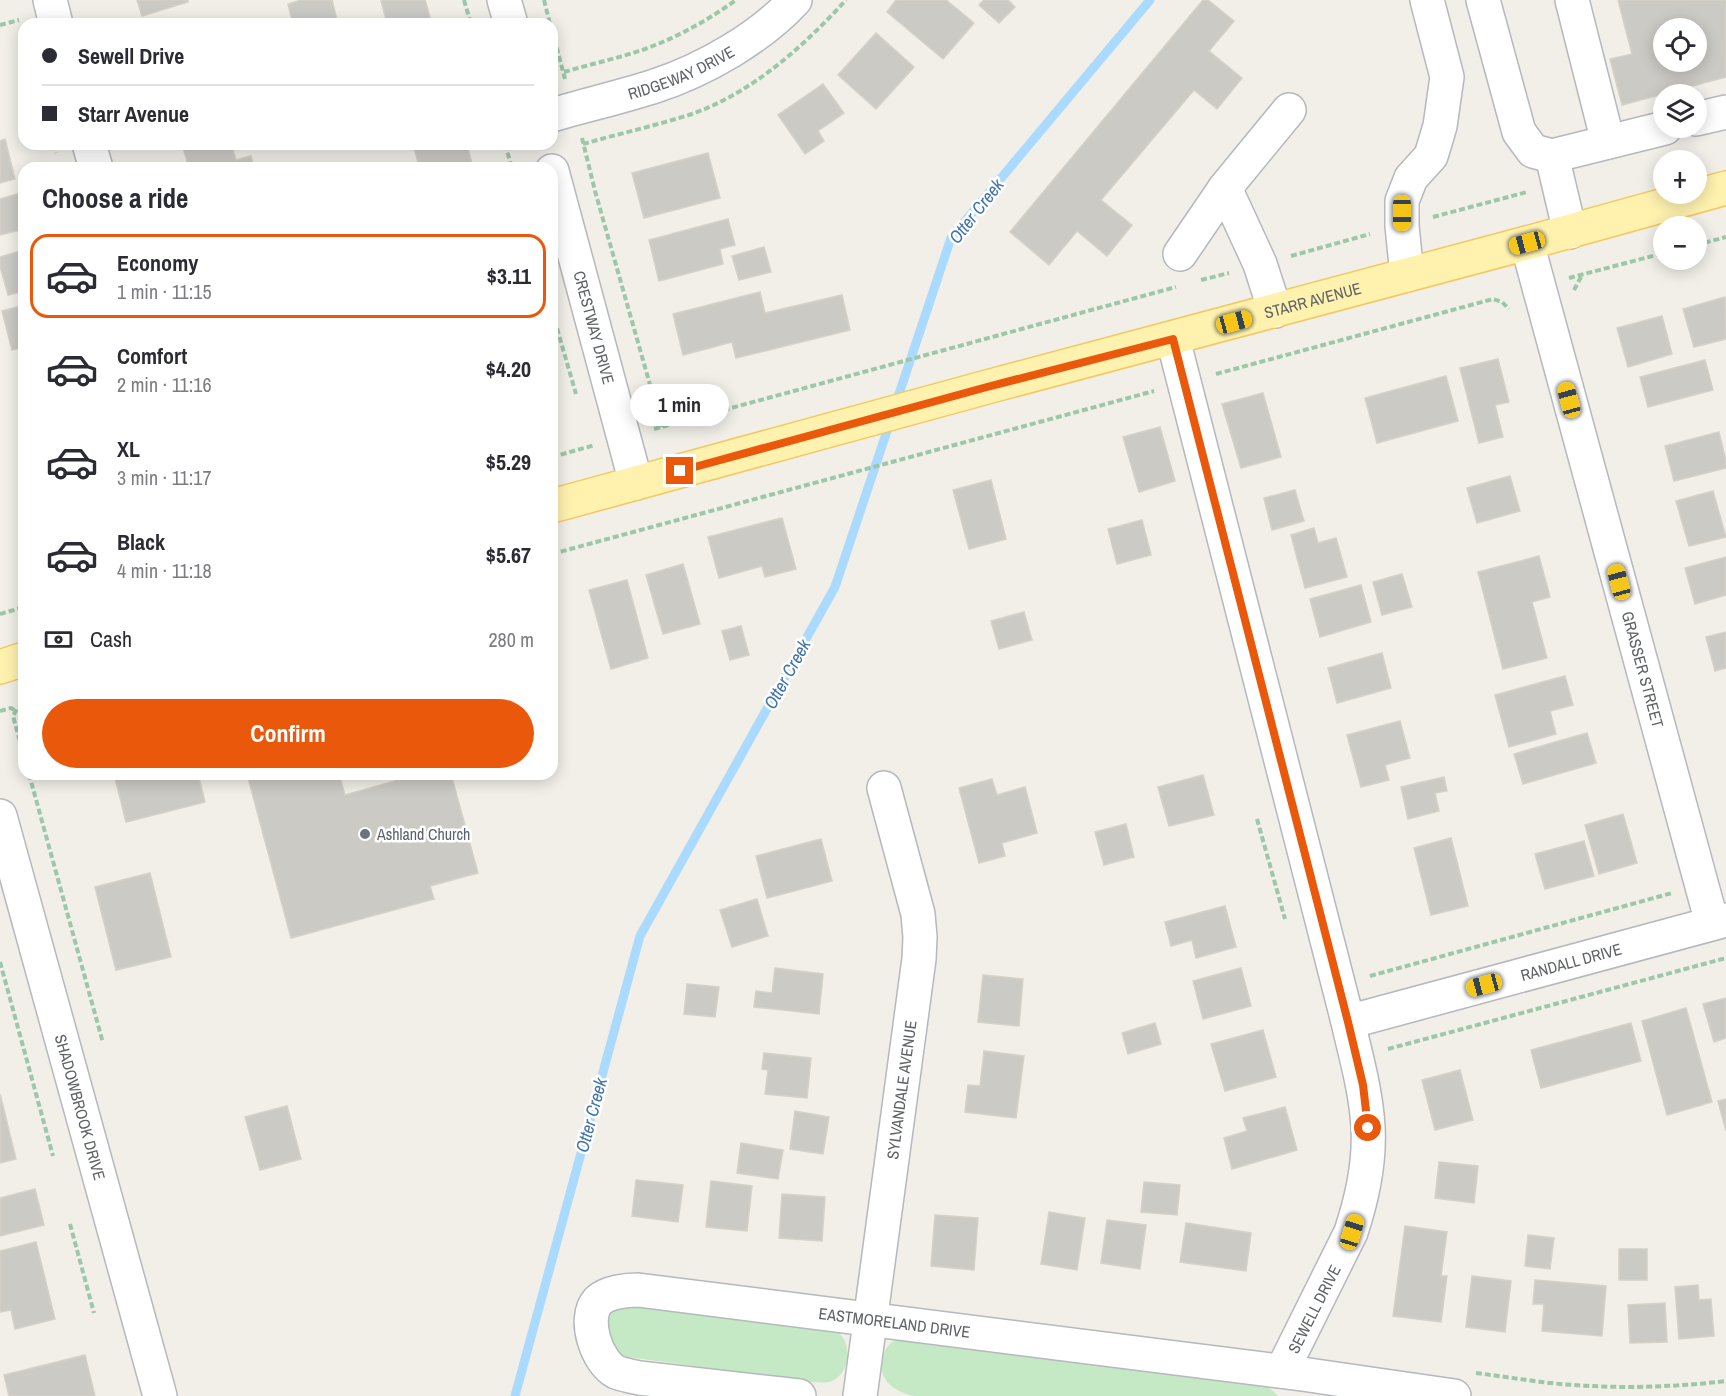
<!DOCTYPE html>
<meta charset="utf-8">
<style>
:root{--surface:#fff;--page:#f7f7f7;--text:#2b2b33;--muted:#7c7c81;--line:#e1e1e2;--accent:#ea580c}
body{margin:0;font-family:"Archivo Narrow",sans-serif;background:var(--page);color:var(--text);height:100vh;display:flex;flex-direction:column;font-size:22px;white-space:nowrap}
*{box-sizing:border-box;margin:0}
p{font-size:20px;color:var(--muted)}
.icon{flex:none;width:33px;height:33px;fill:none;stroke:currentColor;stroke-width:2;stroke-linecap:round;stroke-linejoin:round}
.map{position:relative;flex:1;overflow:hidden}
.panel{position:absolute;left:18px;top:162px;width:540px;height:618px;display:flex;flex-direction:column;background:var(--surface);border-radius:18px;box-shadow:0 3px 15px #0003}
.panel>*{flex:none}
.guide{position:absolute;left:18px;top:18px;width:540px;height:132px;border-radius:18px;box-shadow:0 3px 15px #0003;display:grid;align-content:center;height:132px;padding:0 24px;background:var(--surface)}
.fabs{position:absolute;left:1653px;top:18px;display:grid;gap:12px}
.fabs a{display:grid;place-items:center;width:54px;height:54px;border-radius:50%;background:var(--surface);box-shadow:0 3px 15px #0003;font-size:30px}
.end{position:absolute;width:27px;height:27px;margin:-14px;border:8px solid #ea580c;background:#fff;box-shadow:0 0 0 3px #fff}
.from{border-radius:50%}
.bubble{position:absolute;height:42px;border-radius:21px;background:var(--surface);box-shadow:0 3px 15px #0003;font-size:20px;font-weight:700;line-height:42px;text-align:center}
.car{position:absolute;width:18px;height:36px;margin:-18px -9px;border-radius:8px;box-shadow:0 0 4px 2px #0007;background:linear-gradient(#f5c518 24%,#345 0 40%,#f5c518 0 76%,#345 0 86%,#f5c518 0)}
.guide b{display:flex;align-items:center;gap:21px;height:57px;font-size:22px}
.guide b+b{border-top:2px solid var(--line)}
.guide i{width:15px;height:15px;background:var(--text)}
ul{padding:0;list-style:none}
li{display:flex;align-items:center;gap:18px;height:84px;margin:0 12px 9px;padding:0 12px;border:3px solid transparent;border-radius:18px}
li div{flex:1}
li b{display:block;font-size:22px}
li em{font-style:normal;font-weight:700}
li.current{border-color:var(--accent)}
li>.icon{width:54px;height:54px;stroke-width:1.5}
h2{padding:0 24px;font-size:27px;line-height:72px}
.pay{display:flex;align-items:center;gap:15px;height:66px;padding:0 24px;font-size:22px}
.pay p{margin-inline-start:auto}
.cta{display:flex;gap:12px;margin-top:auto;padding:12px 24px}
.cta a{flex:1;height:69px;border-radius:36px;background:var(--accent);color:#fff;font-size:24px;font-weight:700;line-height:69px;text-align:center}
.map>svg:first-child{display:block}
.green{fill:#c5e8c5}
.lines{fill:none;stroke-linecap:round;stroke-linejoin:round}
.stream{stroke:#aadaff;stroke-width:9}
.building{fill:#cccac5;stroke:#d6d1c6;stroke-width:1.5;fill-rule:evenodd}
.minor-casing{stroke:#b5b8bc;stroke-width:36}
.major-casing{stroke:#f2c960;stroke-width:36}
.path{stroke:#9cc7a9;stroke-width:4;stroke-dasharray:6 3;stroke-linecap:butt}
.minor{stroke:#fff;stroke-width:33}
.major{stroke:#fff2af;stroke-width:33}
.route{stroke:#ea580c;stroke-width:8}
.worship-dot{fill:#6b7280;stroke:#fff;stroke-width:2}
.labels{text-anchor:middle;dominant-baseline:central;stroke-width:5;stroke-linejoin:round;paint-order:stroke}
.street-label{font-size:16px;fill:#5f6368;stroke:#fff}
.worship-label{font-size:16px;fill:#5b616d;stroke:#fff;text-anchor:start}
.water-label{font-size:18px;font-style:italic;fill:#4174aa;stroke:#fff}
</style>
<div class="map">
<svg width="1726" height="1396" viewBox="0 0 1726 1396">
<rect width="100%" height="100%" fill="#f1efe8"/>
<g class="green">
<path d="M621,1301l210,26c3,2 6,3 8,6 13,12 11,38 -5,47 -7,4 -16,2 -24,2l-196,-27 -15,-33z"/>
<path d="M898,1339l369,46 11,11h-363c-20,-3 -39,-17 -32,-39 3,-10 6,-14 15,-18z"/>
</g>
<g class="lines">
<g class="stream">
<polyline points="895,406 951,238 1150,0"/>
<polyline points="515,1396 640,936 835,587 890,422"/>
</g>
</g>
<g class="building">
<polygon points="137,0 188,0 188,2 142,16"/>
<polygon points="301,0 332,0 338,24 293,24 288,4"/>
<polygon points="384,0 425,0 432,24 370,24 386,19 381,1"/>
<polygon points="896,0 946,0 974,23 943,59 887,12"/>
<polygon points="984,0 1008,0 1015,7 999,23 979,5"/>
<polygon points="1203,0 1208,0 1234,21 1209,51 1242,78 1217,109 1194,90 1101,200 1132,225 1107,256 1077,231 1049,265 1010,232"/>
<path d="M1618,0h108v77l-104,28 -12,-46 22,-5zM1664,28h32v34h-32z"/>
<polygon points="876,33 914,67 876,109 838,75"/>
<polygon points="823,84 844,113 818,131 824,141 805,154 778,115"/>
<polygon points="5,139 15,179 0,183 0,141"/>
<polygon points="182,144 231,144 236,160 251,156 254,168 189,168"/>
<polygon points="413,144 467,144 473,168 430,168 429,163 419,166"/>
<polygon points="708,153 720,198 644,218 632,173"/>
<polygon points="24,192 24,229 0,235 0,199"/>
<polygon points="728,219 735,245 720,249 723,264 659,281 649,240"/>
<polygon points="764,247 771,272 739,280 732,256"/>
<polygon points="24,250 24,291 8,295 0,266 0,257"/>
<polygon points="760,292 765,313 842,295 850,330 736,358 732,342 683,355 673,314"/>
<polygon points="1725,297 1726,339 1694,347 1683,309"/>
<polygon points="24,305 24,347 12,350 2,311"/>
<polygon points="1662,316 1672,354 1628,367 1617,328"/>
<polygon points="1498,359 1509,402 1495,405 1503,437 1479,443 1460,368"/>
<polygon points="1705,360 1713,390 1648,407 1640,377"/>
<polygon points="1446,376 1458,421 1377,443 1365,398"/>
<polygon points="1263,393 1281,457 1241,468 1222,404"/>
<polygon points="1160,427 1175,481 1139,492 1123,437"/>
<polygon points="1719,432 1726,461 1726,468 1674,481 1665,446"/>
<polygon points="1510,476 1520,511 1477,523 1467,488"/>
<polygon points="991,480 1006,539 969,549 953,490"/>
<polygon points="1295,490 1304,521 1272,530 1264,498"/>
<polygon points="1713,491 1726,537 1689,546 1676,501"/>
<polygon points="782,518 796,569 765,577 762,566 719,578 708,537"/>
<polygon points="1142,520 1151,555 1117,564 1108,529"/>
<polygon points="1314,528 1318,543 1336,538 1347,577 1305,588 1291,535"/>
<polygon points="1539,556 1550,597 1532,602 1547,658 1503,669 1478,572"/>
<polygon points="1726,557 1726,595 1695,604 1685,568"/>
<polygon points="683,564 700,624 663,634 646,575"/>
<polygon points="1402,574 1412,607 1382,615 1373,582"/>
<polygon points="627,580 648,658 611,669 589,590"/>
<polygon points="1361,585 1371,622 1320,637 1310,599"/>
<polygon points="1024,612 1032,640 999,649 991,621"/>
<polygon points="741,626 749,655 730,660 722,631"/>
<polygon points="1726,632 1726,668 1715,671 1706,637"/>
<polygon points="1382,653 1391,688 1337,703 1328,668"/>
<polygon points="1565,676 1573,705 1550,711 1556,734 1509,747 1495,695"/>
<polygon points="1400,721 1410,758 1385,765 1389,780 1361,787 1347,735"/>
<polygon points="1587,733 1596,763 1523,784 1514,754"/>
<polygon points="114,774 198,774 205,802 126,822"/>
<polygon points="247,774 339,774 345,795 402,779 400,774 451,774 478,873 430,886 434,899 291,938"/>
<polygon points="1203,775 1214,815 1169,826 1158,787"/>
<polygon points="1444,777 1447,791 1435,793 1439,811 1408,819 1401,787"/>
<polygon points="992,779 997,795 1025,787 1037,833 1002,843 1005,856 979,863 959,788"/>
<polygon points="1623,814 1637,863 1599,874 1585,825"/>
<polygon points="1126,824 1134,857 1104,865 1095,832"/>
<polygon points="1451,838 1468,906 1431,915 1414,848"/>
<polygon points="821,839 832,881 767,898 756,856"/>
<polygon points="1584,841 1594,876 1545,889 1535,854"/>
<polygon points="150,873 171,957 116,970 95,887"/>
<polygon points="757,899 768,936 732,947 720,910"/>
<polygon points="1225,906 1236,947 1196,958 1192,940 1171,946 1165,922"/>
<polygon points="775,968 823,974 819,1014 754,1007 756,991 772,993"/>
<polygon points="1241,968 1251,1006 1203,1019 1193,981"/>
<polygon points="983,975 1023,979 1019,1026 978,1022"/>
<polygon points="687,984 719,987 715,1017 684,1014"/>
<polygon points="1726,998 1726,1038 1714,1042 1703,1004"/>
<polygon points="1686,1008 1712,1102 1667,1115 1642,1021"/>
<polygon points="1155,1023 1161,1044 1128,1054 1122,1033"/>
<polygon points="1631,1023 1641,1061 1541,1088 1531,1050"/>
<polygon points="1263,1030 1276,1077 1225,1091 1211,1044"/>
<polygon points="984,1051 1024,1056 1016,1118 965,1112 968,1085 980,1086"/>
<polygon points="764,1053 811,1058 807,1098 765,1094 768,1070 762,1069"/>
<polygon points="1460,1070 1473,1120 1435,1130 1422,1080"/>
<polygon points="0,1094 16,1159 0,1163"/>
<polygon points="1726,1099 1726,1131 1718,1101"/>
<polygon points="287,1106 301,1159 260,1170 245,1117"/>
<polygon points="1285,1107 1297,1150 1232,1169 1224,1138 1247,1131 1243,1118"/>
<polygon points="795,1111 829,1117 823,1154 790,1149"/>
<polygon points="741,1143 783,1150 778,1179 737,1173"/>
<polygon points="1439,1162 1478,1166 1474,1203 1435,1198"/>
<polygon points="636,1180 683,1185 678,1222 632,1216"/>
<polygon points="711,1181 752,1186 747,1231 706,1227"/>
<polygon points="1144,1182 1180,1185 1177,1215 1141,1212"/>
<polygon points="35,1189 44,1225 0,1236 0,1198"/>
<polygon points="782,1194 825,1197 822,1241 779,1238"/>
<polygon points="1049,1212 1085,1218 1077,1270 1041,1264"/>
<polygon points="935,1215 978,1218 974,1270 931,1266"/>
<polygon points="1107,1220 1146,1225 1140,1269 1101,1263"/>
<polygon points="1186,1223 1251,1233 1246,1271 1180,1262"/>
<polygon points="1405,1226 1447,1232 1441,1276 1447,1276 1441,1322 1393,1316"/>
<polygon points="1528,1235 1554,1238 1550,1269 1525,1266"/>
<polygon points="36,1242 55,1319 15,1329 11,1310 0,1312 0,1251"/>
<rect x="1619" y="1249" width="28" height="31"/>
<polygon points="1472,1276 1511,1281 1505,1332 1466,1327"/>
<polygon points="1535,1280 1606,1286 1602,1336 1542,1331 1544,1304 1533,1304"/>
<polygon points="1698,1285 1699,1300 1711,1299 1714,1336 1679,1339 1675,1287"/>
<polygon points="1665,1303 1667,1342 1630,1343 1628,1305"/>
<polygon points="85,1355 95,1396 9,1396 4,1375"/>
</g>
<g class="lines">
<g class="minor-casing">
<g id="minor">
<polyline points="50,0 56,24"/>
<polyline points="504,0 511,24"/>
<polyline points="1483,0 1519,132 1533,151 1552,156"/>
<polyline points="1572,0 1608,142"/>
<path id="s1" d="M552,115c34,-10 69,-18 103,-29 49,-16 105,-48 140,-86"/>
<polyline points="1696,119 1726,112"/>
<polyline points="89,144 96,168"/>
<path id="s2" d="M552,171l84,312"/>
<polyline points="1570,232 1552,156 1665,128"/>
<path id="s3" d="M1527,243l185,680"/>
<polyline points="1180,254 1225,188"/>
<polyline points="1407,275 1402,226 1402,201 1411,178 1431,156 1440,126 1447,77 1427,0"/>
<polyline points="1275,311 1260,264 1225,188 1289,110"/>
<path d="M1173,339l175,683c8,35 18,69 20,105 2,35 -6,72 -17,105l-69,139"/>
<path id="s4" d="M0,816l160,580"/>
<path id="s5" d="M1348,1022l378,-102"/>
<path id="s6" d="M799,1396l-160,-18c-7,-2 -16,-3 -23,-6 -19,-10 -34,-53 -18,-71 9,-9 29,-11 40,-11l664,84 152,22"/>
<path id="s7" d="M860,1396l59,-437 1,-22 -2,-23 -34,-126"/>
</g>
</g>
<g class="major-casing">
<g id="major">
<path id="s8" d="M552,506l435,-119 540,-144 199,-55"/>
<polyline points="0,667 24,659"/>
</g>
</g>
<g class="path">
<polyline points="464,0 471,24"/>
<polyline points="544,0 550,24"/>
<polyline points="0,25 19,20"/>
<polyline points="552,30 565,79"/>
<path d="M564,72c27,-8 55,-14 81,-23 33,-12 63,-29 91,-49"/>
<polyline points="582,138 595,191 662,427"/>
<polyline points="53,144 56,153"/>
<polyline points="505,144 512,168"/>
<path d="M583,144c35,-10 71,-18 106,-29 62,-21 114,-68 157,-115"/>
<polyline points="1433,217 1527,192"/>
<polyline points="1696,245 1726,237"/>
<polyline points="1291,256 1370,234"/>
<polyline points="1569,278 1664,253"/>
<polyline points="1201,280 1229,273"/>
<polyline points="1574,290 1582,275"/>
<polyline points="552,311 576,394"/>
<polyline points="1216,374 1493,299 1502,302 1509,309"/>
<polyline points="654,429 1176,287"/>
<polyline points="552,457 595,445"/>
<polyline points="552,554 1154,391"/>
<polyline points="0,614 24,607"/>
<polyline points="24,706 18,707 13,716 24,756"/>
<polyline points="0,711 11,708 16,711"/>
<polyline points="29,774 103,1043"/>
<polyline points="1257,819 1285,919"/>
<polyline points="0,962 53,1156"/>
<polyline points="1370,976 1672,893"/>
<polyline points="1388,1049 1726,958"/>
<polyline points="70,1224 94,1313"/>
<path d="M1476,1373c24,3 49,7 74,10 59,6 117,5 176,-2"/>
</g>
<use href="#minor" class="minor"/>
<use href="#major" class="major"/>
</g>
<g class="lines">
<polyline class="route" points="680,471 987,387 1173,339 1348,1022 1363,1085 1368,1128"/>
</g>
<circle class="worship-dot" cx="365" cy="834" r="6"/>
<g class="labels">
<g class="street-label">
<text stroke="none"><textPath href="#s1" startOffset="136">RIDGEWAY DRIVE</textPath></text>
<text stroke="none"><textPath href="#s8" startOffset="788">STARR AVENUE</textPath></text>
<text stroke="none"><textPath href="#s2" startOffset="162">CRESTWAY DRIVE</textPath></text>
<text stroke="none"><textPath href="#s3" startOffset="442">GRASSER STREET</textPath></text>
<text stroke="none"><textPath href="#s5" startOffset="231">RANDALL DRIVE</textPath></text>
<text stroke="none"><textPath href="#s7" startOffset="309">SYLVANDALE AVENUE</textPath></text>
<text stroke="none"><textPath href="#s4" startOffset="302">SHADOWBROOK DRIVE</textPath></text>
<text transform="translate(1314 1309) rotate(-63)">SEWELL DRIVE</text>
<text stroke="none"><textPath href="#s6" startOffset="566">EASTMORELAND DRIVE</textPath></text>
</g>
<g class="worship-label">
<text x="377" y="834">Ashland Church</text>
</g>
<g class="water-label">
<text transform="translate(976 211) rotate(-52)">Otter Creek</text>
<text transform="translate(787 674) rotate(-61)">Otter Creek</text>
<text transform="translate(591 1115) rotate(-75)">Otter Creek</text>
</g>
</g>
</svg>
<div class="fabs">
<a><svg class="icon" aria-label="locate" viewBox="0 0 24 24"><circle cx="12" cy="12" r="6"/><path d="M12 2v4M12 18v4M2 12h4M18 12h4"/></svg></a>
<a><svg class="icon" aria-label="layers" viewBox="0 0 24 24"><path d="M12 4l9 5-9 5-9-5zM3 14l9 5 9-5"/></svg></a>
<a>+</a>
<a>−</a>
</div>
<i class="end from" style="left:1368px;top:1128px"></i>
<i class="end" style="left:680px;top:471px"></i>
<div class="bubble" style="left:630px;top:384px;width:99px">1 min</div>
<i class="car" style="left:1402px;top:213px;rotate:180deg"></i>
<i class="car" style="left:1527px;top:243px;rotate:255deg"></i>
<i class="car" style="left:1234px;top:322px;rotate:75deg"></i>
<i class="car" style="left:1569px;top:400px;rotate:345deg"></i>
<i class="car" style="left:1619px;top:582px;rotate:345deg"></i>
<i class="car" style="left:1484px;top:985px;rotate:255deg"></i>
<i class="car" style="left:1352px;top:1232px;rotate:17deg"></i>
<div class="guide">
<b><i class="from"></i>Sewell Drive</b>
<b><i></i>Starr Avenue</b>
</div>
<section class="panel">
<h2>Choose a ride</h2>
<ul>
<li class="current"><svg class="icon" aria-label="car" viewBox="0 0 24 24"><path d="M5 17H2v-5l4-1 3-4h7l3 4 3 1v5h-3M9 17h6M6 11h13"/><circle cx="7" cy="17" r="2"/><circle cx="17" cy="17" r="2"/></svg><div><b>Economy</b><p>1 min · 11:15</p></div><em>$3.11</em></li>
<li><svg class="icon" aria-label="car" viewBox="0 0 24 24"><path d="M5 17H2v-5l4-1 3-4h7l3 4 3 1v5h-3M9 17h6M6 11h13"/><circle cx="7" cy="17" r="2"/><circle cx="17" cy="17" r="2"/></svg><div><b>Comfort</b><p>2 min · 11:16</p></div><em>$4.20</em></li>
<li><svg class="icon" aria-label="car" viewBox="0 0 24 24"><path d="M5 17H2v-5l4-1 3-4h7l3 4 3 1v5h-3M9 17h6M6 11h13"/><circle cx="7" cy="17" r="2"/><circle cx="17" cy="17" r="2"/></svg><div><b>XL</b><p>3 min · 11:17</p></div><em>$5.29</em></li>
<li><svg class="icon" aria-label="car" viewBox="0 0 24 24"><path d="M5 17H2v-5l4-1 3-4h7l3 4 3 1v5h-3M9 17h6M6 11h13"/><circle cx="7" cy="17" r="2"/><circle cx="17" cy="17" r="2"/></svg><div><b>Black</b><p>4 min · 11:18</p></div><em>$5.67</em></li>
</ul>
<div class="pay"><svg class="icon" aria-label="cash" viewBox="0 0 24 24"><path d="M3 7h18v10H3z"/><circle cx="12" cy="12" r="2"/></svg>Cash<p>280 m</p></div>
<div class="cta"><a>Confirm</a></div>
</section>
</div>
